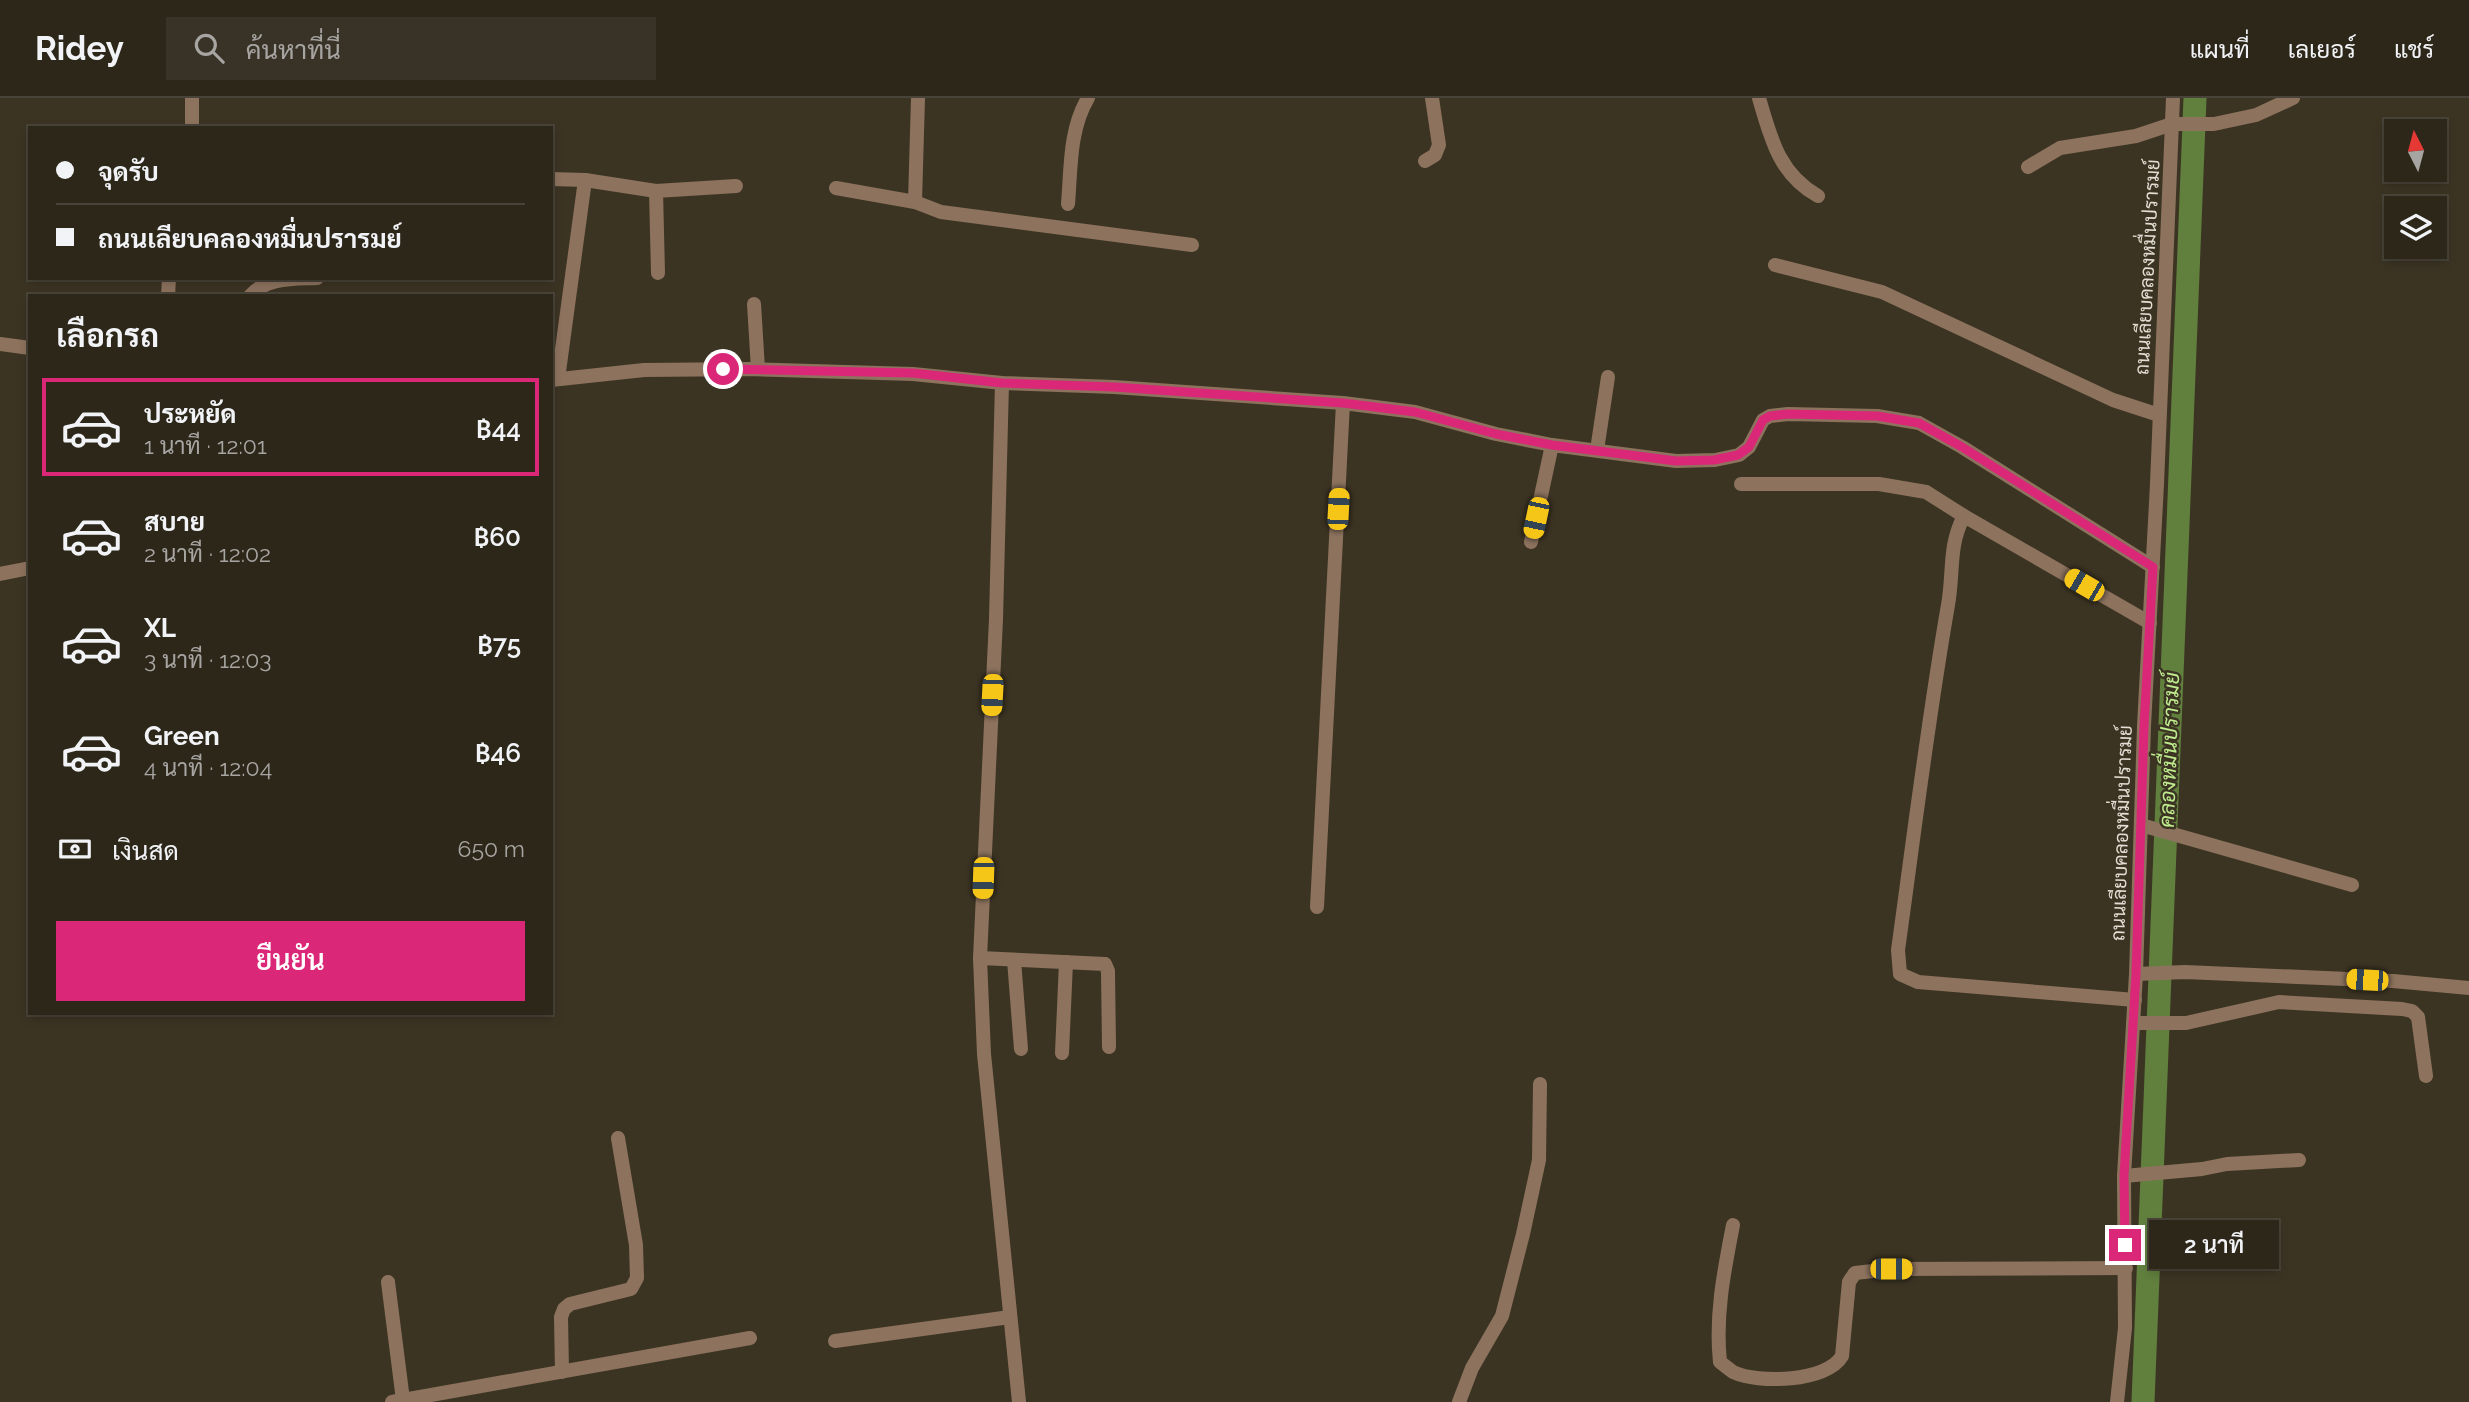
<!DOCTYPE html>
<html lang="th">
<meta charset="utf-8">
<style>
:root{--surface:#2d271a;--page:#393327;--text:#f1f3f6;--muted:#a7a5a2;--line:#484439;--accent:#db2777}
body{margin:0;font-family:Raleway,Sarabun,sans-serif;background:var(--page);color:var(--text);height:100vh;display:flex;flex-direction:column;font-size:26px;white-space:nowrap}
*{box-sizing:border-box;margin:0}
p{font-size:23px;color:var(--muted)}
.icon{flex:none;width:38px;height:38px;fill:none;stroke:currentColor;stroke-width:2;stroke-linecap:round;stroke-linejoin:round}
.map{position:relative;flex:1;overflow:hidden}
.drawer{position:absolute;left:28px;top:196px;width:525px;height:721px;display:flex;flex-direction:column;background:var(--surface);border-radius:0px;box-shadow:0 4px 10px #0003,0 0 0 2px var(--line)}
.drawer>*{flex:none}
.hud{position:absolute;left:28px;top:28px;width:525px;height:154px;border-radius:0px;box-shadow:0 4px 10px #0003,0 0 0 2px var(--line);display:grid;align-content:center;height:154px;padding:0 28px;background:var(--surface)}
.needle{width:46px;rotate:354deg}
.controls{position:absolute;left:2384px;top:21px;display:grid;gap:14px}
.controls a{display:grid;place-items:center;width:63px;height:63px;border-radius:0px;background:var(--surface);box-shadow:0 4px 10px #0003,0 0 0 2px var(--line);font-size:35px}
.end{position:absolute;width:32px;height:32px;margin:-16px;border:9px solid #db2777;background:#fff;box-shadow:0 0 0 4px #fff}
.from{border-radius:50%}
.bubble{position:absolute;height:49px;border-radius:0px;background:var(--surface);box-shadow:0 4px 10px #0003,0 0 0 2px var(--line);font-size:23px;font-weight:600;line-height:49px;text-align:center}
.car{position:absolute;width:21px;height:42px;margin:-21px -10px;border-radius:9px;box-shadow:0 0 5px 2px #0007;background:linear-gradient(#f5c518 24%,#345 0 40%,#f5c518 0 76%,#345 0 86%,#f5c518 0)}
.hud b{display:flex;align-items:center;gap:24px;height:66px;font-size:26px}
.hud b+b{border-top:2px solid var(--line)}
.hud i{width:18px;height:18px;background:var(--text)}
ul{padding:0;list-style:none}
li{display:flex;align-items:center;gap:21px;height:98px;margin:0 14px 10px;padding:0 14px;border:4px solid transparent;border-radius:0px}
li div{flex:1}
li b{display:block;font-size:26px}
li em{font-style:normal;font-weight:600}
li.active{border-color:var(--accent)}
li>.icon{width:63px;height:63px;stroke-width:1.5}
h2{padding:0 28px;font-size:32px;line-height:84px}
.pay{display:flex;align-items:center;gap:18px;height:77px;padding:0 28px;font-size:26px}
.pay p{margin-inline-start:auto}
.primary-button{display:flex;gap:14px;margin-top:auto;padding:14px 28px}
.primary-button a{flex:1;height:80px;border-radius:0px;background:var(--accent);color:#fff;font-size:28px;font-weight:600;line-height:80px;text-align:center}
header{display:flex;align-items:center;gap:42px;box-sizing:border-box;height:98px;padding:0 35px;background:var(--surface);border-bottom:2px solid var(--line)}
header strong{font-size:33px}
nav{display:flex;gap:38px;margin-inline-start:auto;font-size:24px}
.search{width:490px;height:63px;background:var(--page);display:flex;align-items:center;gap:18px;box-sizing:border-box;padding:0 24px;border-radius:0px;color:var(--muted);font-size:26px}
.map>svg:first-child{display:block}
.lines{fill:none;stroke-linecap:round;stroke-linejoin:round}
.canal{stroke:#61803e;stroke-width:23}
.service{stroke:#8d735e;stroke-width:14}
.minor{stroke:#8d735e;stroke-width:14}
.route{stroke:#db2777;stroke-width:9}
.labels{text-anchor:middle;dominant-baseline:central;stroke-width:5;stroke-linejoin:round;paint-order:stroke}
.street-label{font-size:19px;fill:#e3ded4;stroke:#3c3423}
.water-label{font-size:21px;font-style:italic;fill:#bfec8f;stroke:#3c3423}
</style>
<header>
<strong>Ridey</strong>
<div class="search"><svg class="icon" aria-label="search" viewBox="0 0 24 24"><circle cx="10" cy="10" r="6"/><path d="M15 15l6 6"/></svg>ค้นหาที่นี่</div>
<nav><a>แผนที่</a><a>เลเยอร์</a><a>แชร์</a></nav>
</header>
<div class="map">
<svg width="2469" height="1304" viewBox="0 0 2469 1304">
<rect width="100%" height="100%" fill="#3c3423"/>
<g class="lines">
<polyline class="canal" points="2143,1304 2195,0"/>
<g class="service">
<path d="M1759,0c12,41 20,76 59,98"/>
<polyline points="192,30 192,0"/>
<polyline points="1425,63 1435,57 1439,47 1432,0"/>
<polyline points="2028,69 2060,50 2136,38 2172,26 2214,26 2256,17 2293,0"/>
<polyline points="656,93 658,175"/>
<path d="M1068,106c3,-35 1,-74 20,-106"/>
<polyline points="168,198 169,180"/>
<polyline points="754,206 758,271"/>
<polyline points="1002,285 996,521 980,860 984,956 1019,1304"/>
<polyline points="1597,352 1608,279"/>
<polyline points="1741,386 1879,386 1926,394 1964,418"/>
<polyline points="1531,444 1552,347"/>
<polyline points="2141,727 2352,787"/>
<polyline points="980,860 1105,866 1108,873 1109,949"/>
<polyline points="1014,862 1021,951"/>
<path d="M2135,902l-217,-18 -18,-8 -2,-24c16,-115 30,-231 50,-345 6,-33 0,-59 16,-89l186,107"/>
<polyline points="2133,925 2186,925 2279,904 2402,911 2412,913 2418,919 2426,978"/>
<polyline points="1062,955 1066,864"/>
<polyline points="2124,1078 2202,1071 2227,1066 2299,1062"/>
<path d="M1733,1127c-9,46 -18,91 -13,137 4,3 9,7 13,10 25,12 94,10 109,-16l7,-74 6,-9 36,-4 235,-1"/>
<polyline points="388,1184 403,1302"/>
<polyline points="835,1243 1010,1219"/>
<polyline points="562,1274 561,1219 564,1211 570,1206 631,1191 637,1180 636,1147 618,1040"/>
<polyline points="392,1304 750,1240"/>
<polyline points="1459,1304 1472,1270 1502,1218 1523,1136 1539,1062 1540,986"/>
</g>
<g class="minor">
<polyline points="551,81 585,82 656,93 736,88"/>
<polyline points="836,90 915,104 941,114 1192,147"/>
<polyline points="915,104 918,0"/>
<polyline points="1775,167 1882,194 2113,302 2159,317"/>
<path d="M250,198c16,-19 44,-17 67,-18"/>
<polyline points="0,246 30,250"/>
<polyline points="558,281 585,82"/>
<polyline points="551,282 644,272 749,271 913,276 1002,285 1114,289 1343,305 1415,314 1496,336 1552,347 1676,363 1715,362 1739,357 1749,349 1763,322 1770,318 1788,316 1877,318 1919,325 1962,349 2153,469"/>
<polyline points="0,476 30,470"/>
<polyline points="1317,809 1343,305"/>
<polyline points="2136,876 2185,874 2393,883 2469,890"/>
<polyline points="2117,1304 2125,1230 2124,1078 2136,876 2144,628 2157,386 2173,0"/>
</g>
</g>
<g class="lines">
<polyline class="route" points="723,271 913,275 1002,285 1114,289 1343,305 1415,314 1496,336 1552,347 1676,363 1714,362 1738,357 1749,349 1763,322 1770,318 1788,316 1877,318 1919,325 1962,349 2153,469 2144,628 2136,876 2124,1078 2125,1147"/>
</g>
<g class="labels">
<g class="street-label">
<text transform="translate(2147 169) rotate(-87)">ถนนเลียบคลองหมื่นปรารมย์</text>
<text transform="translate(2121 735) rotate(-88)">ถนนเลียบคลองหมื่นปรารมย์</text>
</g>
<g class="water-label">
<text transform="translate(2169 652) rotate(-88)">คลองหมื่นปรารมย์</text>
</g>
</g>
</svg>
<div class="controls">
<a><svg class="needle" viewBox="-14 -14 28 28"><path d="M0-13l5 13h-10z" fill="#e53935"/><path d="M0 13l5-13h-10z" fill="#a7a5a2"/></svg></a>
<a><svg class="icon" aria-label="layers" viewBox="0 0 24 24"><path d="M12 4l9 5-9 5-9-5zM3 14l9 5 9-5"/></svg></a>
</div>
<i class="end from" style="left:723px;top:271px"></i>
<i class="end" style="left:2125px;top:1147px"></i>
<div class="bubble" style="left:2149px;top:1122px;width:130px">2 นาที</div>
<i class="car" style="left:1338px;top:411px;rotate:3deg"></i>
<i class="car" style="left:1536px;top:420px;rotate:192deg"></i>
<i class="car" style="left:2084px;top:487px;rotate:300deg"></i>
<i class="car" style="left:992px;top:597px;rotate:183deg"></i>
<i class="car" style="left:983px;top:780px;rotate:182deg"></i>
<i class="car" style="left:2367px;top:882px;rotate:273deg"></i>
<i class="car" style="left:1891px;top:1171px;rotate:90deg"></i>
<div class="hud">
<b><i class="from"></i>จุดรับ</b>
<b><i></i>ถนนเลียบคลองหมื่นปรารมย์</b>
</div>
<section class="drawer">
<h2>เลือกรถ</h2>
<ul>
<li class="active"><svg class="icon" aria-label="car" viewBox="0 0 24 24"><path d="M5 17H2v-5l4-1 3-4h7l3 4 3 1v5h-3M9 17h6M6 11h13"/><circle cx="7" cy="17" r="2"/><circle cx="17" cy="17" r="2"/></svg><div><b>ประหยัด</b><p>1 นาที · 12:01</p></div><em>฿44</em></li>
<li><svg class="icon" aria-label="car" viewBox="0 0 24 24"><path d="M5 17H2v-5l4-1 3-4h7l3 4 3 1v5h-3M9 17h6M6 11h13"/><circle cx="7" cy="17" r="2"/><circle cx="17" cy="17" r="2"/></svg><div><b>สบาย</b><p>2 นาที · 12:02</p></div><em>฿60</em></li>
<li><svg class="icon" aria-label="car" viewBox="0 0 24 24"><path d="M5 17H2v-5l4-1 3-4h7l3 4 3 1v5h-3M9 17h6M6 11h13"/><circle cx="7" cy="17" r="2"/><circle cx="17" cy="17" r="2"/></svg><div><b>XL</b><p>3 นาที · 12:03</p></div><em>฿75</em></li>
<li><svg class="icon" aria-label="car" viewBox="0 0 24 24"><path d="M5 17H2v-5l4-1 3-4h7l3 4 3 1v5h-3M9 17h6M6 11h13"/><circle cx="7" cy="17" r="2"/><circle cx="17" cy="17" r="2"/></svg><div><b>Green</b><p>4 นาที · 12:04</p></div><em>฿46</em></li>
</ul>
<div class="pay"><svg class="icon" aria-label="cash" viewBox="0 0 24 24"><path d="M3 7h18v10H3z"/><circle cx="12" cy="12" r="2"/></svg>เงินสด<p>650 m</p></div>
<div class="primary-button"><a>ยืนยัน</a></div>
</section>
</div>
